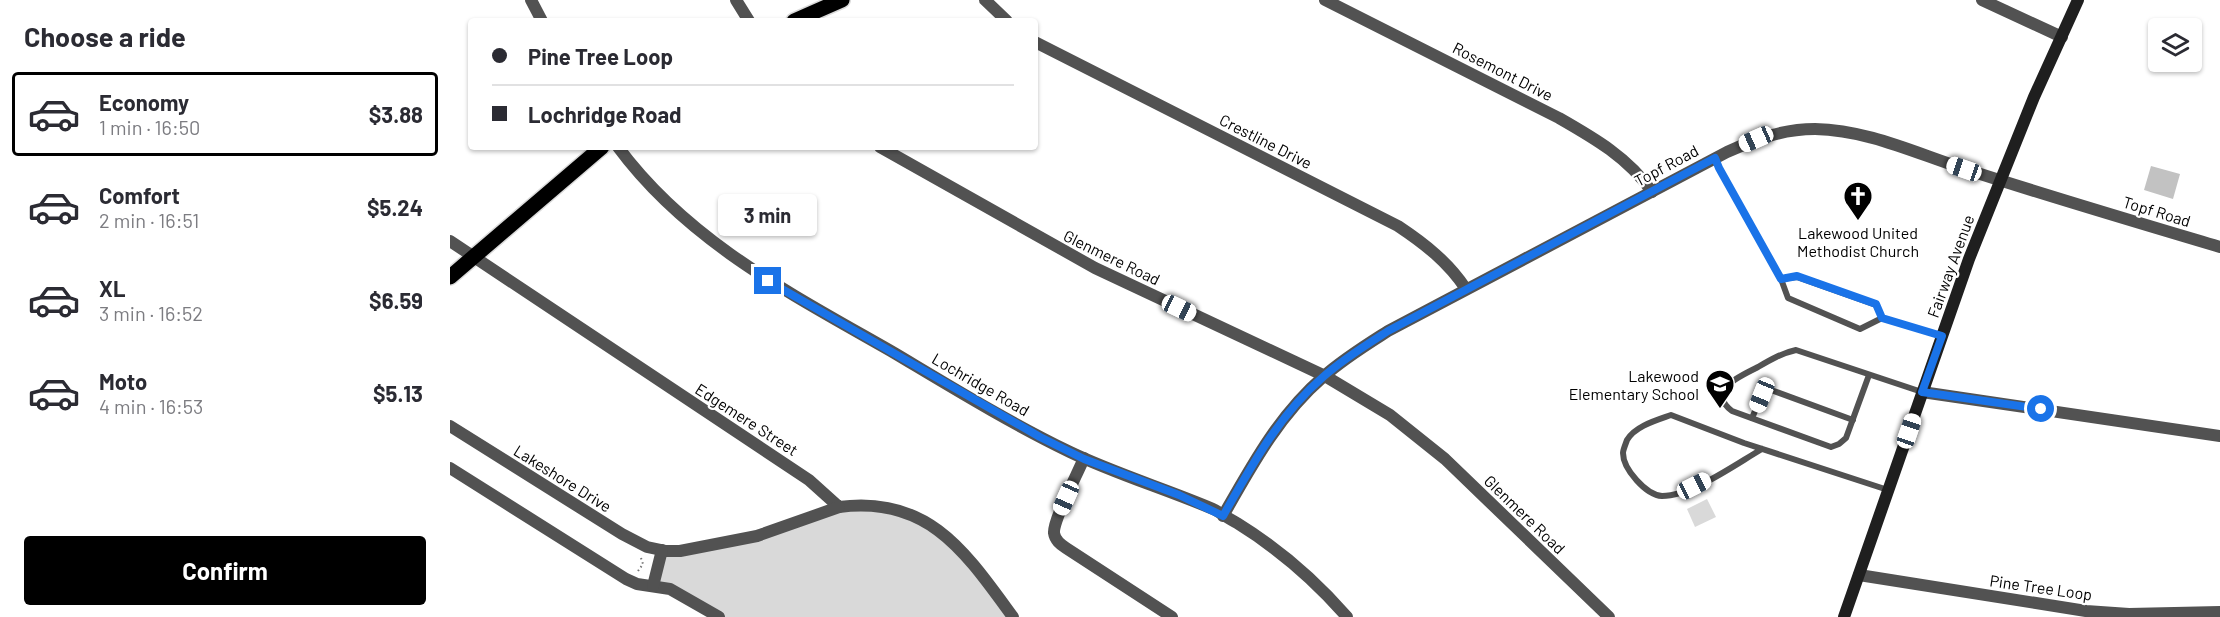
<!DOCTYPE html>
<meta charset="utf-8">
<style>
:root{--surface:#fff;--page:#f2f2f3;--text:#2b2b33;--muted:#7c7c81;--line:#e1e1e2;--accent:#000}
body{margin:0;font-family:Barlow,sans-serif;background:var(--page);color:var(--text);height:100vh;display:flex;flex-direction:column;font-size:22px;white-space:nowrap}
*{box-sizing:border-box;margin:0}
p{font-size:20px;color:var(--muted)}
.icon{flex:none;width:33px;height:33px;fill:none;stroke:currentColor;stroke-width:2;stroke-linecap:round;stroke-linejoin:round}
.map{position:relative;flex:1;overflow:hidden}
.sheet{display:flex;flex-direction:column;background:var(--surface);width:450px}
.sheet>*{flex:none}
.guide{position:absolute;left:18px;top:18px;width:570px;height:132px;border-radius:6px;box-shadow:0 2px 4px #0004;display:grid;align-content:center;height:132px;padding:0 24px;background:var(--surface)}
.tools{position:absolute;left:1698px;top:18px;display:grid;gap:12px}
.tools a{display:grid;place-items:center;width:54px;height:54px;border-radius:6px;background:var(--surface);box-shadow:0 2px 4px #0004;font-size:30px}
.end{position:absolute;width:27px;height:27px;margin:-14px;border:8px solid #1a73e8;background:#fff;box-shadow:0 0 0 3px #fff}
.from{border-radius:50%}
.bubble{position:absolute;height:42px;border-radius:6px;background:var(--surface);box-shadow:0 2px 4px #0004;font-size:20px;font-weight:700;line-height:42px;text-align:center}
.car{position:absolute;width:18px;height:36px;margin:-18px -9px;border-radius:8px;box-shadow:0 0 4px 2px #0007;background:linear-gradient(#fff 24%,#345 0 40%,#fff 0 76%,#345 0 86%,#fff 0)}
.guide b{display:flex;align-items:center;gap:21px;height:57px;font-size:22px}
.guide b+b{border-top:2px solid var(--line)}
.guide i{width:15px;height:15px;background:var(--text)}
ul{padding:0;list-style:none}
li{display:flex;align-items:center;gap:18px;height:84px;margin:0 12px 9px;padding:0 12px;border:3px solid transparent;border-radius:6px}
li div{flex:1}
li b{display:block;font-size:22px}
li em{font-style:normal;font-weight:700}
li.current{border-color:var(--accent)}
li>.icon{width:54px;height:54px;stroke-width:1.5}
h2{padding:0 24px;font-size:27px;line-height:72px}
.primary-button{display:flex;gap:12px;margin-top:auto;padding:12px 24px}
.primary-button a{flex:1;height:69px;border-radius:6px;background:var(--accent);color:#fff;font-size:24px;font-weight:700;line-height:69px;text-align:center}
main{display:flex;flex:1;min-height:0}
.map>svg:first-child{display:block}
.green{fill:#d9d9d9}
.building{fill:#c2c2c2}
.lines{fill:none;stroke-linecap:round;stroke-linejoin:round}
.primary-casing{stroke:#dbdbdb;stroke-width:18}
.path{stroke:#747474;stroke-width:2;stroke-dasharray:1.5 3;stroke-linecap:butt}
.lane{stroke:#525252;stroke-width:6}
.street{stroke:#525252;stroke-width:12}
.secondary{stroke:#1f1f1f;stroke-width:12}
.primary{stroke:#000;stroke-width:15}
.route{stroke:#1a73e8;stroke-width:8}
.labels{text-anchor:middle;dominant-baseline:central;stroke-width:4.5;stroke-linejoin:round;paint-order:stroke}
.street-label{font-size:16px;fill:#000;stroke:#fff}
.poi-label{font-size:16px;fill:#000;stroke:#fff}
</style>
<main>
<section class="sheet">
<h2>Choose a ride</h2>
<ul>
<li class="current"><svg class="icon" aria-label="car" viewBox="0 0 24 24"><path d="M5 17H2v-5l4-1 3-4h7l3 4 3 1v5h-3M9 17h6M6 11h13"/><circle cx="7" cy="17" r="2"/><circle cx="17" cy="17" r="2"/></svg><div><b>Economy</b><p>1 min · 16:50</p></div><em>$3.88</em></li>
<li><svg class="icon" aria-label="car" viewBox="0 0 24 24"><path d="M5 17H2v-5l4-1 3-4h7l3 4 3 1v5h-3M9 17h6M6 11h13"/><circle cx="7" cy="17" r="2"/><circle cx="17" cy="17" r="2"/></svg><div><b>Comfort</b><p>2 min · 16:51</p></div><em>$5.24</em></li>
<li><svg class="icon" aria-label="car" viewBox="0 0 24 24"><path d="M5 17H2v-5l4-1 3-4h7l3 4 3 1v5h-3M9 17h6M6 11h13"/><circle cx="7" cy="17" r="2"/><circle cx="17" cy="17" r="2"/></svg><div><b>XL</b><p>3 min · 16:52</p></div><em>$6.59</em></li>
<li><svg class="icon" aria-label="car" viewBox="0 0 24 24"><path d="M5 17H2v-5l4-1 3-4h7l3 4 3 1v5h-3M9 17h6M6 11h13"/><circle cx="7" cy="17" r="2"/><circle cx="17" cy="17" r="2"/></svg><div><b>Moto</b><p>4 min · 16:53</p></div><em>$5.13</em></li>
</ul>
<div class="primary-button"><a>Confirm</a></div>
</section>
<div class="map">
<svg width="1770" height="617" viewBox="0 0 1770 617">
<rect width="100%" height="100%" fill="#fff"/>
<g class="green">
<polygon points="1257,499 1266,517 1245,527 1237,509"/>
<polygon points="389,507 455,511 524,567 564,617 267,617 203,586 212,550 230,551"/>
</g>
<polygon class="building" points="1701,166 1730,174 1723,199 1694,190"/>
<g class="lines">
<g class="primary-casing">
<g id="primary">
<polyline points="344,21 392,0"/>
<polyline points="0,277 152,147"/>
</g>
</g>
<polyline class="path" points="188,571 193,564 191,558"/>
<g class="lane">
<polyline points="1265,158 1269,168 1331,279 1338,298 1410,329 1432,318 1492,336"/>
<polyline points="1331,279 1347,277 1426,305 1432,318"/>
<path d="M1419,375l-23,63 -7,6 -8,3 -99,-36c-27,-21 9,-35 26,-44 12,-7 24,-14 38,-17l126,42"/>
<polyline points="1302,418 1312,395 1321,390 1403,420"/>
<path d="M1312,449c-26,15 -70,47 -100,47 -16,-1 -39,-27 -39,-43 0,-3 3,-10 4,-13 8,-14 30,-20 44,-25l73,28 144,47"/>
</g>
<g class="street">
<polyline points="81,0 92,21"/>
<polyline points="286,0 299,21"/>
<polyline points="535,0 557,21"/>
<path d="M875,0l234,118c35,20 70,40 93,74"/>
<polyline points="1532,0 1612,37"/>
<path d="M585,42l363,184c27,18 50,36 68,63"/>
<path d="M168,147c71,96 177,149 278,207 57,34 114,69 174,98 46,22 96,37 143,57 8,4 16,10 24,14 42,26 78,57 110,94"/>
<polyline points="430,147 645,268 875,376 940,415 995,459 1159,617"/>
<path d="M0,241l359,239 30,27c90,-12 127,46 174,110"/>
<polyline points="1472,392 1770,436"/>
<polyline points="0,426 172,534 197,547 216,551 230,551 307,536 389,507"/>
<path d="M634,458c-6,15 -31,62 -30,75 1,7 6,11 12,15l106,69"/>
<polyline points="0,468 176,579 187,584 220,589 269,617"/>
<path d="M773,516c29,-51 56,-101 100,-139 20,-18 43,-32 65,-46l339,-179c29,-13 56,-23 88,-23 54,1 102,25 153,41 83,27 168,52 252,77"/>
<polyline points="1409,575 1636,611 1679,614 1770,612"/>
<polyline points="203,586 212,550"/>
</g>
<polyline class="secondary" points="1394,617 1519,259 1584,97 1628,0"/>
<use href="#primary" class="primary"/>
</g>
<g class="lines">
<path class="route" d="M318,281l272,156 44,22 95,36 44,21c29,-51 56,-101 100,-139 20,-18 43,-32 65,-46l327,-173 4,10 62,111 16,-3 79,28 6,14 60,18 -20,56 119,17"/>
</g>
<defs>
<g id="church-pin" transform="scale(1.5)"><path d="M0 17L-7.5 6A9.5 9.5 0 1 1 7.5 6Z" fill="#000" stroke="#fff"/><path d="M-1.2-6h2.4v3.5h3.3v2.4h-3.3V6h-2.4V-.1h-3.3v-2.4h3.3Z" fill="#fff"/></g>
<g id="school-pin" transform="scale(1.5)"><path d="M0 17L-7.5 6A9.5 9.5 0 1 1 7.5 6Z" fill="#000" stroke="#fff"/><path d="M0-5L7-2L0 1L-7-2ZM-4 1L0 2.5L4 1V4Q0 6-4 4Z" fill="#fff"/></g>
</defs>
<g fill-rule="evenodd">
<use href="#church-pin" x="1408" y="196"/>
<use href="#school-pin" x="1270" y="384"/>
</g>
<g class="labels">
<g class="street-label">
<text transform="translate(1053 71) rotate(27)">Rosemont Drive</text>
<text transform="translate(816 141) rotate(27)">Crestline Drive</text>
<text transform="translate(1216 165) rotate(-28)">Topf Road</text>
<text transform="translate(1707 211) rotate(17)">Topf Road</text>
<text transform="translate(662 257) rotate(26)">Glenmere Road</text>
<text transform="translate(1500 266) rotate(-70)">Fairway Avenue</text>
<text transform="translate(531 384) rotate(30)">Lochridge Road</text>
<text transform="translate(297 419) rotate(33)">Edgemere Street</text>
<text transform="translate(113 478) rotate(32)">Lakeshore Drive</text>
<text transform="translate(1075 514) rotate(44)">Glenmere Road</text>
<text transform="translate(1591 587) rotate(8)">Pine Tree Loop</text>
</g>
<g class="poi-label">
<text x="1408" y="232">Lakewood United<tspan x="1408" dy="18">Methodist Church</tspan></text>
<text x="1249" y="375" text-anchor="end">Lakewood<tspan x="1249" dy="18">Elementary School</tspan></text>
</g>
</g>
</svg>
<div class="tools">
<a><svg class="icon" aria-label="layers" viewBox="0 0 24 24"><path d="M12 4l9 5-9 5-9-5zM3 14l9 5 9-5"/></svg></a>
</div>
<i class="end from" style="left:1591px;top:409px"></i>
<i class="end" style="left:318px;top:281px"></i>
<div class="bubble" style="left:268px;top:194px;width:99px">3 min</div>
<i class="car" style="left:1306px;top:139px;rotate:246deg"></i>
<i class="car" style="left:1514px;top:169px;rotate:289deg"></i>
<i class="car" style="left:729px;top:308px;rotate:115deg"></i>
<i class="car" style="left:1312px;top:395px;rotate:202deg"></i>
<i class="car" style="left:1459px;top:431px;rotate:19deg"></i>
<i class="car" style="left:1244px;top:486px;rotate:63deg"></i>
<i class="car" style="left:616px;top:498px;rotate:204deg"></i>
<div class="guide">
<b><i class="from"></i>Pine Tree Loop</b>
<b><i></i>Lochridge Road</b>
</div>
</div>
</main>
